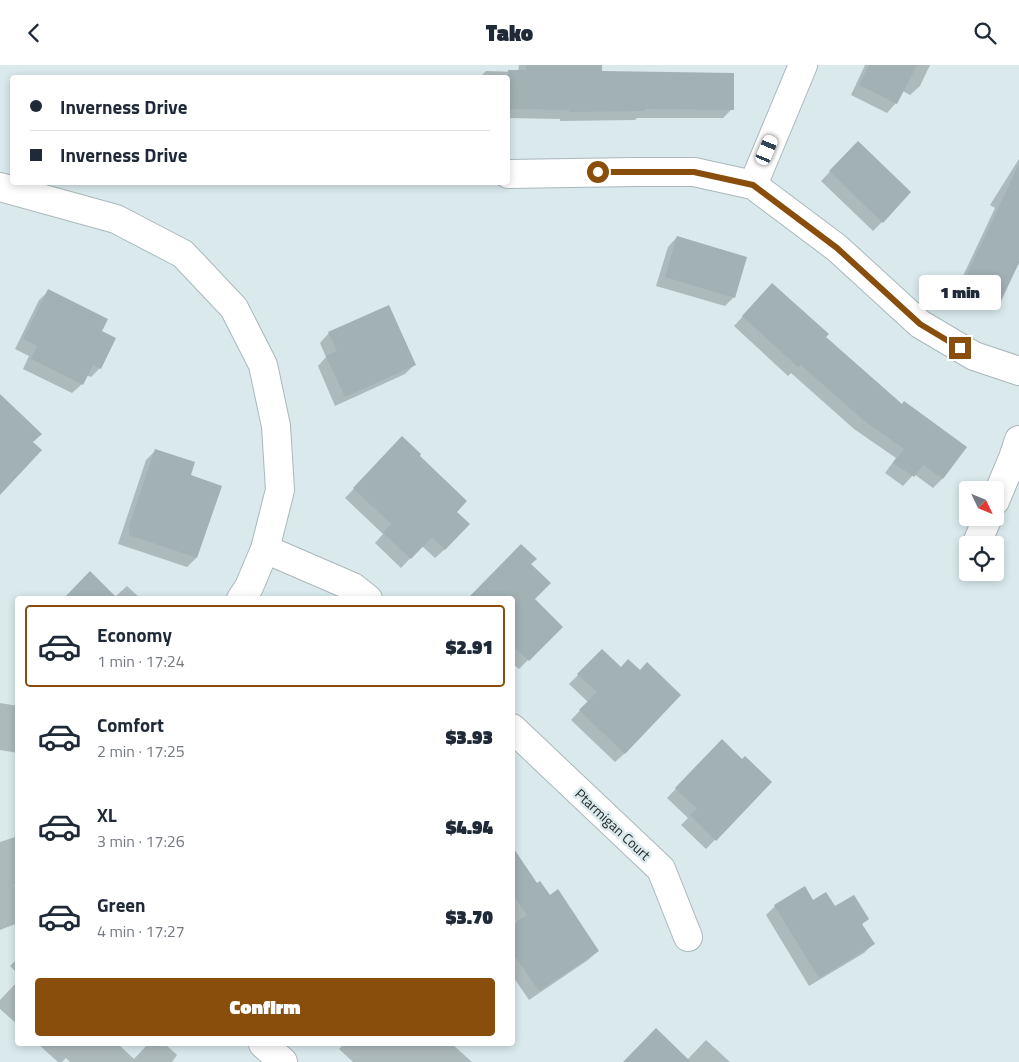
<!DOCTYPE html>
<meta charset="utf-8">
<style>
:root{--surface:#fff;--page:#f6f6f7;--text:#1f2937;--muted:#747a83;--line:#e0e1e3;--accent:#894d0c}
body{margin:0;font-family:"Titillium Web",sans-serif;background:var(--page);color:var(--text);height:100vh;display:flex;flex-direction:column;font-size:19px;white-space:nowrap}
*{box-sizing:border-box;margin:0}
p{font-size:16px;color:var(--muted)}
.icon{flex:none;width:28px;height:28px;fill:none;stroke:currentColor;stroke-width:2;stroke-linecap:round;stroke-linejoin:round}
.map{position:relative;flex:1;overflow:hidden}
.side{position:absolute;left:15px;top:531px;width:500px;height:450px;display:flex;flex-direction:column;background:var(--surface);border-radius:5px;box-shadow:0 2px 8px #0003}
.side>*{flex:none}
.hud{position:absolute;left:10px;top:10px;width:500px;height:110px;border-radius:5px;box-shadow:0 2px 8px #0003;display:grid;align-content:center;height:110px;padding:0 20px;background:var(--surface)}
.needle{width:32px;rotate:133deg}
.fabs{position:absolute;left:959px;top:416px;display:grid;gap:10px}
.fabs a{display:grid;place-items:center;width:45px;height:45px;border-radius:5px;background:var(--surface);box-shadow:0 2px 8px #0003;font-size:25px}
.end{position:absolute;width:22px;height:22px;margin:-11px;border:6px solid #894d0c;background:#fff;box-shadow:0 0 0 2px #fff}
.from{border-radius:50%}
.bubble{position:absolute;height:35px;border-radius:5px;background:var(--surface);box-shadow:0 2px 8px #0003;font-size:16px;font-weight:800;line-height:35px;text-align:center}
.car{position:absolute;width:15px;height:30px;margin:-15px -8px;border-radius:6px;box-shadow:0 0 4px 1px #0007;background:linear-gradient(#fff 24%,#345 0 40%,#fff 0 76%,#345 0 86%,#fff 0)}
.hud b{display:flex;align-items:center;gap:18px;height:48px;font-size:19px}
.hud b+b{border-top:1px solid var(--line)}
.hud i{width:12px;height:12px;background:var(--text)}
ul{padding:9px 0 0;list-style:none}
li{display:flex;align-items:center;gap:15px;height:82px;margin:0 10px 8px;padding:0 10px;border:2px solid transparent;border-radius:5px}
li div{flex:1}
li b{display:block;font-size:19px}
li em{font-style:normal;font-weight:800}
li.selected{border-color:var(--accent)}
li>.icon{width:45px;height:45px;stroke-width:1.5}
.button{display:flex;gap:10px;margin-top:auto;padding:10px 20px}
.button a{flex:1;height:58px;border-radius:5px;background:var(--accent);color:#fff;font-size:20px;font-weight:800;line-height:58px;text-align:center}
header{display:flex;justify-content:space-between;align-items:center;height:65px;padding:0 20px;background:var(--surface);font-size:22px;font-weight:800}
.map>svg:first-child{display:block}
.shadow{fill:#0003}
.building{fill:#a2b1b4}
.lines{fill:none;stroke-linecap:round;stroke-linejoin:round}
.street-casing{stroke:#a9b8bb;stroke-width:30}
.street{stroke:#fff;stroke-width:28}
.route{stroke:#894d0c;stroke-width:6}
.labels{text-anchor:middle;dominant-baseline:central;stroke-width:5;stroke-linejoin:round;paint-order:stroke}
.street-label{font-size:14px;fill:#1d2324;stroke:#d9e9ec}
</style>
<header><svg class="icon" aria-label="back" viewBox="0 0 24 24"><path d="M15 5l-7 7 7 7"/></svg>Tako<svg class="icon" aria-label="search" viewBox="0 0 24 24"><circle cx="10" cy="10" r="6"/><path d="M15 15l6 6"/></svg></header>
<div class="map">
<svg width="1019" height="997" viewBox="0 0 1019 997">
<rect width="100%" height="100%" fill="#d9e9ec"/>
<g class="shadow">
<polygon points="519,0 601,0 601,7 732,44 723,53 637,53 635,55 560,56 560,54 508,53 508,12 480,12 486,6 518,7"/>
<polygon points="865,0 930,0 920,21 910,30 903,26 896,38 887,48 851,30"/>
<polygon points="858,78 882,157 873,166 821,116"/>
<polygon points="1019,94 1019,195 1000,235 991,245 955,228 995,143 990,140"/>
<polygon points="677,172 734,232 725,241 656,221 668,182"/>
<polygon points="49,226 100,267 100,303 91,312 86,310 82,319 72,328 23,304 29,291 15,284 39,235"/>
<polygon points="763,229 902,340 965,382 942,414 933,423 914,409 903,421 885,408 896,393 854,364 791,308 788,311 734,261"/>
<polygon points="329,268 414,300 405,309 335,341 318,301 326,292 320,278"/>
<polygon points="402,373 455,447 445,484 435,493 422,481 401,503 375,478 383,469 345,433"/>
<polygon points="155,386 189,411 220,421 196,493 187,502 118,479 146,395"/>
<polygon points="530,499 534,534 561,562 519,604 512,598 512,534"/>
<polygon points="127,521 141,534 65,534 115,532"/>
<polygon points="602,586 625,688 615,697 571,655 588,637 569,619"/>
<polygon points="0,638 18,641 18,688 0,685"/>
<polygon points="722,676 742,695 771,717 706,784 681,760 688,753 667,733"/>
<polygon points="18,771 18,818 14,819 18,830 18,858 0,865 0,777"/>
<polygon points="512,805 536,820 549,831 598,886 588,895 529,935 512,910 512,862 517,859 512,852"/>
<polygon points="813,836 867,854 861,860 873,879 864,888 809,921 766,850 775,841"/>
<polygon points="18,893 18,909 10,901"/>
<polygon points="18,916 18,960 0,944 0,935"/>
<polygon points="706,975 730,997 624,997 687,995"/>
<polygon points="38,979 118,979 134,994 148,979 165,979 177,990 172,997 70,997 66,993 62,997 58,997"/>
<polygon points="344,979 452,979 472,997 353,997 339,984"/>
</g>
<g class="building">
<polygon points="526,0 602,0 602,6 734,8 734,45 645,44 645,46 569,47 569,45 508,44 508,5 526,5"/>
<polygon points="869,0 917,0 897,39 859,20"/>
<polygon points="858,76 911,127 883,158 829,106"/>
<polygon points="1019,99 1019,198 1001,236 963,218"/>
<polygon points="677,171 747,192 735,233 665,212"/>
<polygon points="772,218 829,269 826,272 902,339 904,336 967,382 943,414 923,400 914,412 893,398 904,384 863,355 801,300 798,302 742,251"/>
<polygon points="48,224 108,254 102,266 116,273 101,304 93,300 83,320 31,294 37,281 23,274"/>
<polygon points="389,240 416,300 345,332 326,291 337,286 328,267"/>
<polygon points="0,329 42,369 33,377 42,385 0,430"/>
<polygon points="402,371 421,389 420,391 467,436 457,447 470,459 445,485 432,472 411,494 383,468 391,459 353,423"/>
<polygon points="155,384 195,397 191,410 222,421 197,493 129,470 129,461"/>
<polygon points="521,479 537,494 531,499 551,518 535,534 563,562 529,596 512,580 512,534 467,534"/>
<polygon points="90,506 118,534 63,534"/>
<polygon points="602,584 621,602 628,594 640,605 647,597 681,630 625,689 579,645 597,627 577,609"/>
<polygon points="722,674 742,694 745,691 772,717 716,776 690,750 697,744 675,723"/>
<polygon points="512,781 537,818 540,816 550,830 558,824 599,886 539,926 512,887 512,860 527,850 512,829"/>
<polygon points="805,821 813,835 826,827 835,841 854,830 869,854 862,859 875,879 819,913 774,840"/>
<polygon points="656,963 691,997 623,997"/>
</g>
<g class="lines">
<g class="street-casing">
<g id="street">
<polyline points="508,109 635,107 694,107 753,120 837,183 920,259 974,291 1019,306"/>
<polyline points="753,120 803,0"/>
<polyline points="0,122 116,154 183,189 234,243 263,300 276,361 280,425 265,484 249,522 241,534"/>
<polyline points="995,436 1013,393 1019,375"/>
<polyline points="976,480 988,452"/>
<polyline points="265,484 353,522 368,534"/>
<polyline points="512,663 661,804 688,872"/>
<polyline points="263,979 283,997"/>
</g>
</g>
<use href="#street" class="street"/>
</g>
<g class="lines">
<polyline class="route" points="598,107 694,107 753,120 837,183 920,259 960,283"/>
</g>
<g class="labels">
<g class="street-label">
<text transform="translate(613 759) rotate(43)">Ptarmigan Court</text>
</g>
</g>
</svg>
<div class="fabs">
<a><svg class="needle" viewBox="-14 -14 28 28"><path d="M0-13l5 13h-10z" fill="#e53935"/><path d="M0 13l5-13h-10z" fill="#747a83"/></svg></a>
<a><svg class="icon" aria-label="locate" viewBox="0 0 24 24"><circle cx="12" cy="12" r="6"/><path d="M12 2v4M12 18v4M2 12h4M18 12h4"/></svg></a>
</div>
<i class="end from" style="left:598px;top:107px"></i>
<i class="end" style="left:960px;top:283px"></i>
<div class="bubble" style="left:919px;top:210px;width:82px">1 min</div>
<i class="car" style="left:767px;top:85px;rotate:23deg"></i>
<div class="hud">
<b><i class="from"></i>Inverness Drive</b>
<b><i></i>Inverness Drive</b>
</div>
<section class="side">
<ul>
<li class="selected"><svg class="icon" aria-label="car" viewBox="0 0 24 24"><path d="M5 17H2v-5l4-1 3-4h7l3 4 3 1v5h-3M9 17h6M6 11h13"/><circle cx="7" cy="17" r="2"/><circle cx="17" cy="17" r="2"/></svg><div><b>Economy</b><p>1 min · 17:24</p></div><em>$2.91</em></li>
<li><svg class="icon" aria-label="car" viewBox="0 0 24 24"><path d="M5 17H2v-5l4-1 3-4h7l3 4 3 1v5h-3M9 17h6M6 11h13"/><circle cx="7" cy="17" r="2"/><circle cx="17" cy="17" r="2"/></svg><div><b>Comfort</b><p>2 min · 17:25</p></div><em>$3.93</em></li>
<li><svg class="icon" aria-label="car" viewBox="0 0 24 24"><path d="M5 17H2v-5l4-1 3-4h7l3 4 3 1v5h-3M9 17h6M6 11h13"/><circle cx="7" cy="17" r="2"/><circle cx="17" cy="17" r="2"/></svg><div><b>XL</b><p>3 min · 17:26</p></div><em>$4.94</em></li>
<li><svg class="icon" aria-label="car" viewBox="0 0 24 24"><path d="M5 17H2v-5l4-1 3-4h7l3 4 3 1v5h-3M9 17h6M6 11h13"/><circle cx="7" cy="17" r="2"/><circle cx="17" cy="17" r="2"/></svg><div><b>Green</b><p>4 min · 17:27</p></div><em>$3.70</em></li>
</ul>
<div class="button"><a>Confirm</a></div>
</section>
</div>
